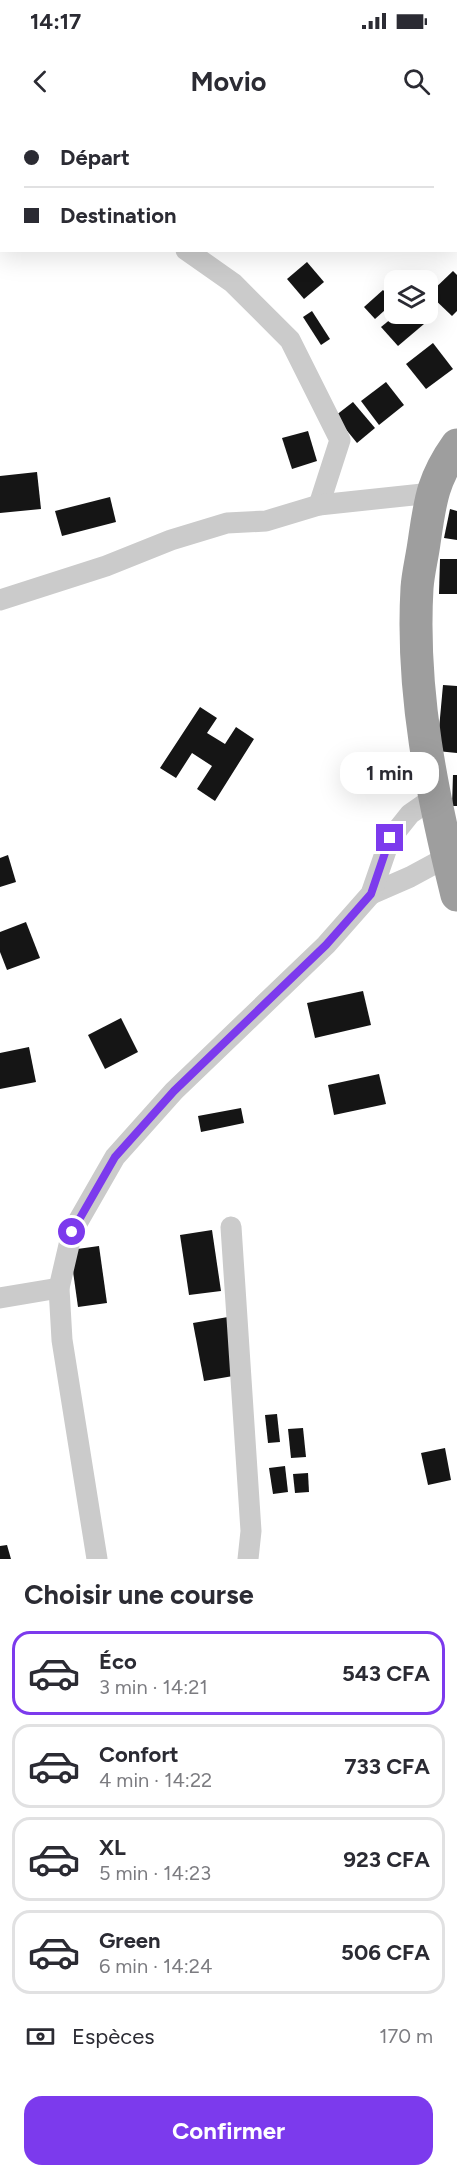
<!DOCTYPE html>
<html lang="fr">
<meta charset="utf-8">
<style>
:root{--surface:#fff;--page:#f2f2f3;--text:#2b2b33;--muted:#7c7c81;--line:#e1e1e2;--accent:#7c3aed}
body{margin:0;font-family:Figtree,sans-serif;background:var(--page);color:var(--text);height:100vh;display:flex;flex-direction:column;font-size:22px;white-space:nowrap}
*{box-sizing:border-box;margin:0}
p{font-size:20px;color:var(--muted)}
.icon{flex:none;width:33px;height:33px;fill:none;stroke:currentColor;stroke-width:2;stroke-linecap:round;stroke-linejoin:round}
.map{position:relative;height:1439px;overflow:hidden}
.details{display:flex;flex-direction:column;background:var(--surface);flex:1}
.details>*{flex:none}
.banner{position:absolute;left:0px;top:0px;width:458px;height:132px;box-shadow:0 6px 24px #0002;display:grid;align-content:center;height:132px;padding:0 24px;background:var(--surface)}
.fabs{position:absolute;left:384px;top:150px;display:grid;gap:12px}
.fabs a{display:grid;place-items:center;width:54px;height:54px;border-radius:12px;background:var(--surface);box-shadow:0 6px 24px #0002;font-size:30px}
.end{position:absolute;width:27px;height:27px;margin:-14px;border:8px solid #7c3aed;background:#fff;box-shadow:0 0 0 3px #fff}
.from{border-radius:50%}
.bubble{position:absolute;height:42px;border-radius:18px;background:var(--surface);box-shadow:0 6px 24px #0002;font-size:20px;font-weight:700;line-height:42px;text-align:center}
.banner b{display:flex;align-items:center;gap:21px;height:57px;font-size:22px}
.banner b+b{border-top:2px solid var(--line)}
.banner i{width:15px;height:15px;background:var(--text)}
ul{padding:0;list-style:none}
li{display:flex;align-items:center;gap:18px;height:84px;margin:0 12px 9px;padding:0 12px;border:3px solid var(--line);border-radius:18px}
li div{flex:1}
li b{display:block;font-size:22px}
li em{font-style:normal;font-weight:700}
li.selected{border-color:var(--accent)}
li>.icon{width:54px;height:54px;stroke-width:1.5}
h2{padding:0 24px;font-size:27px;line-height:72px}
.pay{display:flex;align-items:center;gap:15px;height:66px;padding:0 24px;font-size:22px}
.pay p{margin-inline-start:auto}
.primary-button{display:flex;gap:12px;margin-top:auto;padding:12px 24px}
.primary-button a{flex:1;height:69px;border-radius:18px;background:var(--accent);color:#fff;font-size:24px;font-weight:700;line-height:69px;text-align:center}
.status{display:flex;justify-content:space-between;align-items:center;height:42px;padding:0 30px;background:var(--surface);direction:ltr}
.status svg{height:16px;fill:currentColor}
header{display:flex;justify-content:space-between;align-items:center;height:78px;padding:0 24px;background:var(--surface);font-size:27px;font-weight:700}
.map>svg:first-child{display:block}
.building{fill:#151515}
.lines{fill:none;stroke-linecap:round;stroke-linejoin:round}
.minor{stroke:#cbcbcb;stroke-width:21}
.trunk{stroke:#9e9e9e;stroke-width:33}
.route{stroke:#7c3aed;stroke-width:8}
</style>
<div class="status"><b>14:17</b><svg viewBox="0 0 49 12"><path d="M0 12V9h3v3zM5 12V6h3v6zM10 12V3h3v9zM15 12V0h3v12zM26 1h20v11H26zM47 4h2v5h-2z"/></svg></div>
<header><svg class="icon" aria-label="back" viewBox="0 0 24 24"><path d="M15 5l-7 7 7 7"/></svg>Movio<svg class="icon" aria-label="search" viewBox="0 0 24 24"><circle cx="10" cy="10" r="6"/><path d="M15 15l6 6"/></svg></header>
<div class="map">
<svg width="457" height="1439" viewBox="0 0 457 1439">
<rect width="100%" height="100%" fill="#fff"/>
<g class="building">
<polygon points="307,142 324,162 304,179 287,159"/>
<polygon points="453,151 457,155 457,191 452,196 429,174"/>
<polygon points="383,170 394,182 375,199 364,187"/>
<polygon points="312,191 330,219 321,225 303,197"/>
<polygon points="397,194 415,194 424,204 398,226 381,207"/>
<polygon points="433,223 453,249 426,269 406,244"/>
<polygon points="386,262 404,285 379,305 361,281"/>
<polygon points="353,282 375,308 357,323 335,296"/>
<polygon points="308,311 317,341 292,349 282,318"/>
<polygon points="37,352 41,389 0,393 0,356"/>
<polygon points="110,377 116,402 62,416 55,391"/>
<polygon points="450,389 457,391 457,420 444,418"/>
<polygon points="440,439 457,439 457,474 439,474"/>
<polygon points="443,565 457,566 457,633 437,631"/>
<polygon points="200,587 217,598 207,613 225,624 236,607 254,619 215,681 197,669 212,646 192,633 176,658 160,648"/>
<polygon points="453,655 457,655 457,686 452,686"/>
<polygon points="8,735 16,762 0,767 0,738"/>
<polygon points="26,802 40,838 7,850 0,832 0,812"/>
<polygon points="363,871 371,905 315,918 307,883"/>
<polygon points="121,898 138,932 105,949 88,915"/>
<polygon points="29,927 36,962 0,969 0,933"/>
<polygon points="379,954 386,984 334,995 328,965"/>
<polygon points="241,988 244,1003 201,1012 198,996"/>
<polygon points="212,1110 221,1171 189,1175 180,1115"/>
<polygon points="99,1126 107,1183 78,1187 70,1130"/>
<polygon points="228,1197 239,1255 204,1261 193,1203"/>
<polygon points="277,1294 280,1322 268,1323 265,1295"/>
<polygon points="303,1308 306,1337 291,1338 288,1309"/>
<polygon points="445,1328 451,1360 428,1365 421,1333"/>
<polygon points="285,1346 288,1372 273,1374 269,1348"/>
<polygon points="308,1353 309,1372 295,1373 293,1354"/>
<polygon points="7,1425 11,1439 0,1439 0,1426"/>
</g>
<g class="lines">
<g class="minor">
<polyline points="41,0 43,2"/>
<polyline points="186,130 233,163 290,220 340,320 319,385"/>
<polyline points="0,480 106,446 171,420 227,403 266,401 319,385 432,373"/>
<polyline points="371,774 410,757 447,737"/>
<polyline points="231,1107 251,1411 248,1439"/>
<polyline points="0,1178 59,1168"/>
<polyline points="97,1439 62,1220 59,1168 72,1112 115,1037 174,971 326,825 371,774 390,719 410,694 433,678"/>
</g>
<path class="trunk" d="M457,325c-25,35 -27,57 -33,98 -2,15 -6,30 -7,45 -6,105 15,206 40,307"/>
</g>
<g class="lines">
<polyline class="route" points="72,1112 115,1037 174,971 326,825 371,774 390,718"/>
</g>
</svg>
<div class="fabs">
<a><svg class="icon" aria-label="layers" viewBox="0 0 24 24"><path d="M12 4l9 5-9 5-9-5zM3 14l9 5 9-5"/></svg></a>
</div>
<i class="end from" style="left:72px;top:1112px"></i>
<i class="end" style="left:390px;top:718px"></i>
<div class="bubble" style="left:340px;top:632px;width:99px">1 min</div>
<div class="banner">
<b><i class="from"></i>Départ</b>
<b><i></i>Destination</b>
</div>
</div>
<section class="details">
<h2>Choisir une course</h2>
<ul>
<li class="selected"><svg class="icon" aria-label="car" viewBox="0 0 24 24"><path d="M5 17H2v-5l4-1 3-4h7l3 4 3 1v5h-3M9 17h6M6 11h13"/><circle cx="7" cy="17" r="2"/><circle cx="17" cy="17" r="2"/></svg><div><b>Éco</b><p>3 min · 14:21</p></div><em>543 CFA</em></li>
<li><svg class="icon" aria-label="car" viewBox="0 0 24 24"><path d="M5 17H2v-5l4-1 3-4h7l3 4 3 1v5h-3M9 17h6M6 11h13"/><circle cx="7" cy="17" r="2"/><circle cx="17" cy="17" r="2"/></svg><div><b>Confort</b><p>4 min · 14:22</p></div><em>733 CFA</em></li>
<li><svg class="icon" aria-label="car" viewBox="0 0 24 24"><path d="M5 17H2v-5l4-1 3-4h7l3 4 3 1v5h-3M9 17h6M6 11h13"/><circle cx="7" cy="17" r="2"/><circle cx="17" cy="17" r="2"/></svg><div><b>XL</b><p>5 min · 14:23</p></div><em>923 CFA</em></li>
<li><svg class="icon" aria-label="car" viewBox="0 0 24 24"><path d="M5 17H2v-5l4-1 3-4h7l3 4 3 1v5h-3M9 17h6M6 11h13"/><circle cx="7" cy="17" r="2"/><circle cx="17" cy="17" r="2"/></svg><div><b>Green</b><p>6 min · 14:24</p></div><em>506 CFA</em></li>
</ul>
<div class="pay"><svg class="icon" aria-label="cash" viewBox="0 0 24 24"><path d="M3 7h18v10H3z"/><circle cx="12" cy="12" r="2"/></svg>Espèces<p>170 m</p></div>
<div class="primary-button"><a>Confirmer</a></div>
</section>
